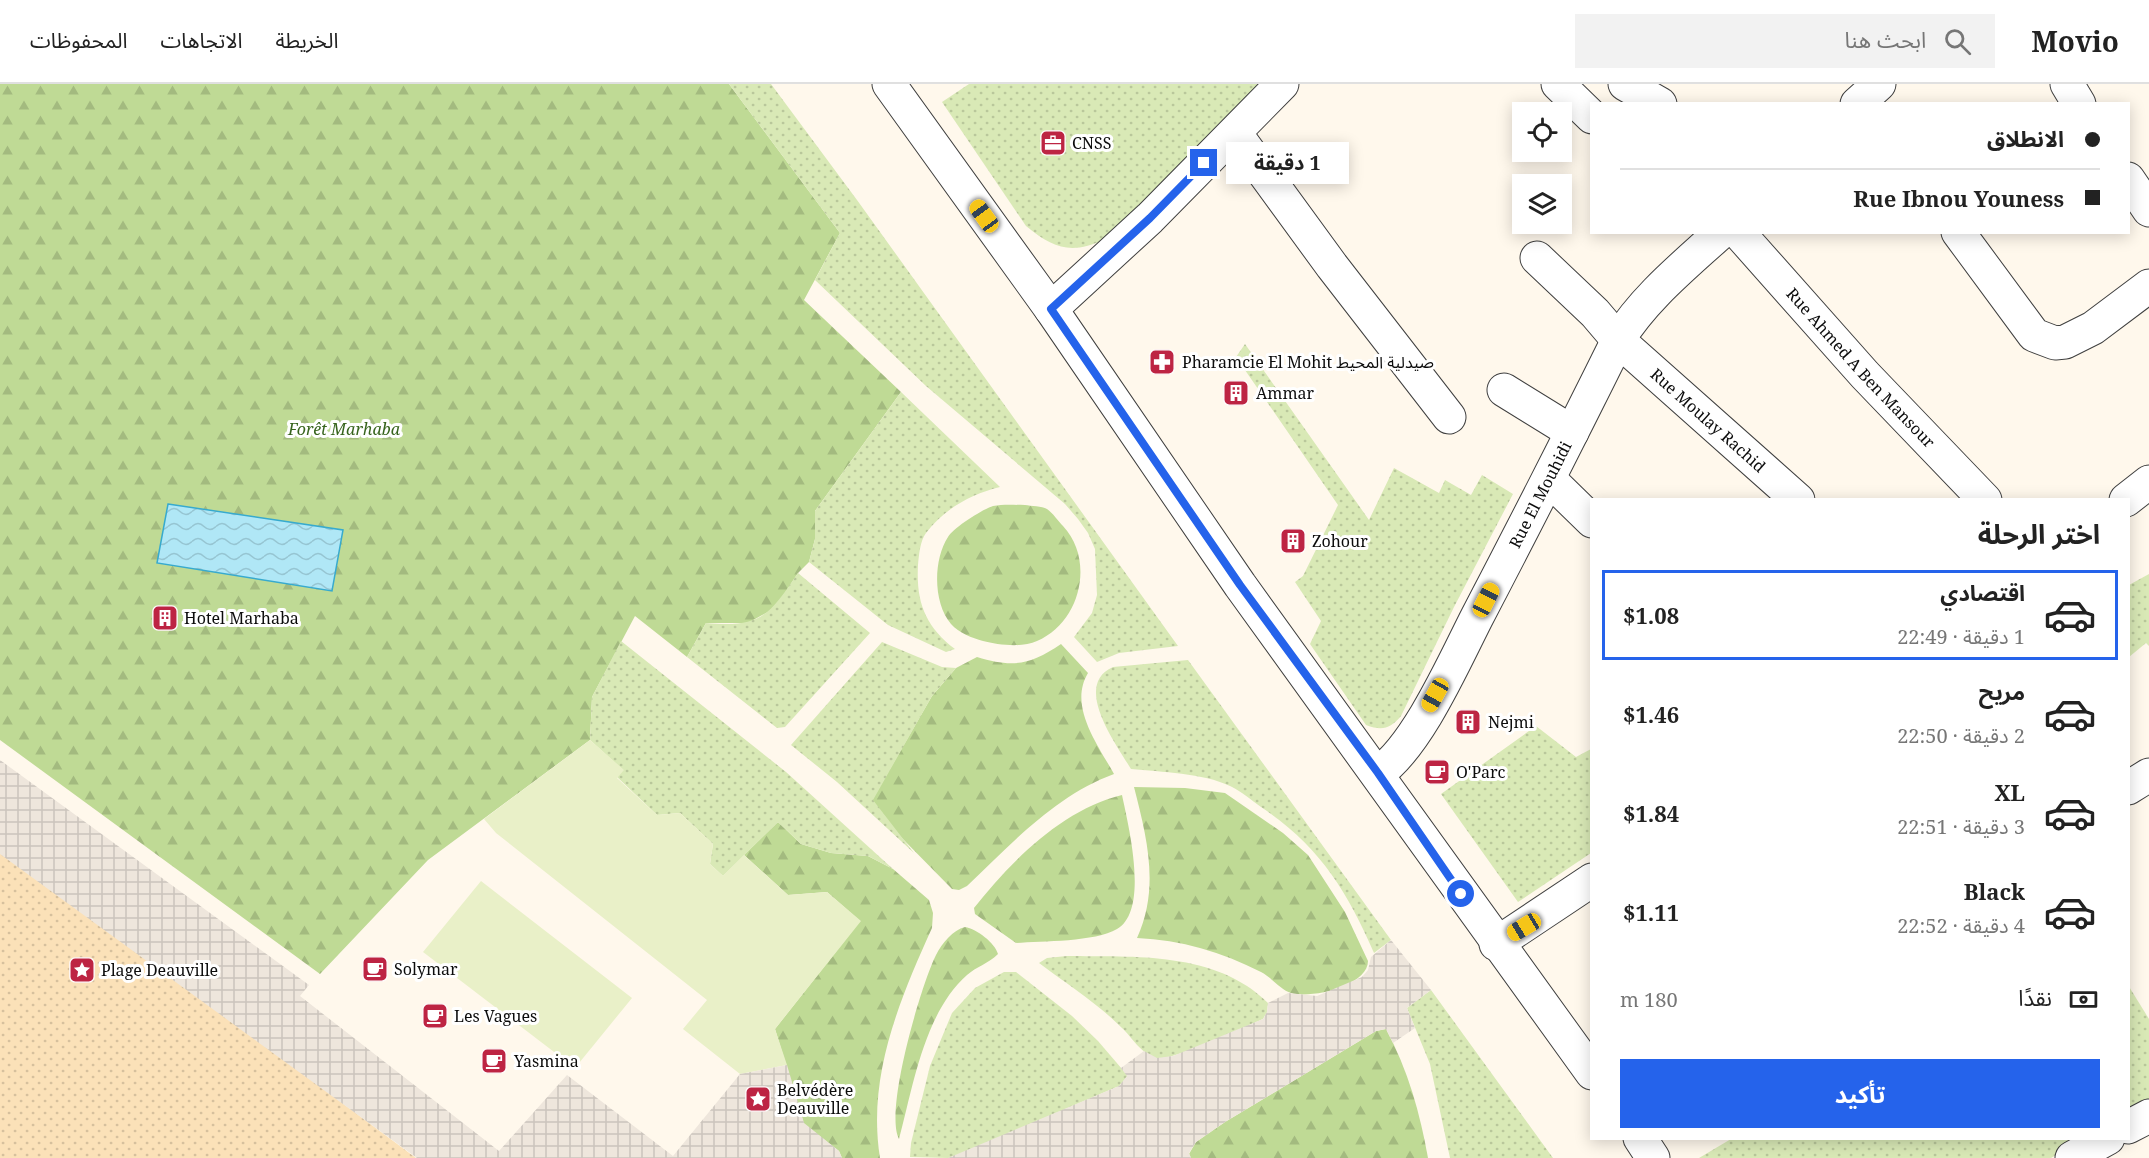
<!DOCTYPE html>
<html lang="ar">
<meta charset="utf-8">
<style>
:root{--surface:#fff;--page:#f2f2f2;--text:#222;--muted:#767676;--line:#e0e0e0;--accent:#2563eb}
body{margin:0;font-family:"Noto Serif","Noto Sans Arabic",serif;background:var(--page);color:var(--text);direction:rtl;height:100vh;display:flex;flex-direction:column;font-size:22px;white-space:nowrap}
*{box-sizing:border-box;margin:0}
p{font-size:20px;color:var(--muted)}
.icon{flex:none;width:33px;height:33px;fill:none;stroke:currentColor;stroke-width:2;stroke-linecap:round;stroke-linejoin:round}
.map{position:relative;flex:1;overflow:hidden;direction:ltr}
.side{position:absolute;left:1590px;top:414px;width:540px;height:642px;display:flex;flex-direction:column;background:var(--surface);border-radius:0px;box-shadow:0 3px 15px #0003;direction:rtl}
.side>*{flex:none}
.top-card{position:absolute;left:1590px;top:18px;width:540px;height:132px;border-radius:0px;box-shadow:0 3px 15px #0003;direction:rtl;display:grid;align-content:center;height:132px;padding:0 30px;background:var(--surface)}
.buttons{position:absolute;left:1512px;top:18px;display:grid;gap:12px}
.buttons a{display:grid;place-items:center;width:60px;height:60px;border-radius:0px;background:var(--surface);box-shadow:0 3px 15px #0003;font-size:30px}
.end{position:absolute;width:27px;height:27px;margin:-14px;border:8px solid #2563eb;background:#fff;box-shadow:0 0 0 3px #fff}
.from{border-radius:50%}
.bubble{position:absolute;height:42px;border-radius:0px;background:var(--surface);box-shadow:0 3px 15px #0003;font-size:20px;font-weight:700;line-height:42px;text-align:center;direction:rtl}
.car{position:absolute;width:18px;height:36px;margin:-18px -9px;border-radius:8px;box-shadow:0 0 4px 2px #0007;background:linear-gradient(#f5c518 24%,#345 0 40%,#f5c518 0 76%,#345 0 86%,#f5c518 0)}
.top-card b{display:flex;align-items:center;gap:21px;height:57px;font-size:22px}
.top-card b+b{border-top:2px solid var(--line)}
.top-card i{width:15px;height:15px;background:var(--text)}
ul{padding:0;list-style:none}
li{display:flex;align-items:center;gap:18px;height:90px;margin:0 12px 9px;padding:0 18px;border:3px solid transparent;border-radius:0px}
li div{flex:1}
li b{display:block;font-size:22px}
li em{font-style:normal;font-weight:700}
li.on{border-color:var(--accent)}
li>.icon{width:54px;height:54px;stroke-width:1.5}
h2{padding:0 30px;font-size:27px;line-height:72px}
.pay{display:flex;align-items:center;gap:15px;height:66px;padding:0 30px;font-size:22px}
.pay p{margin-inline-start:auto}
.cta{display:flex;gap:12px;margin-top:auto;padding:12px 30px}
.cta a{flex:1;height:69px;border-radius:0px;background:var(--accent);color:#fff;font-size:24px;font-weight:700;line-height:69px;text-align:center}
header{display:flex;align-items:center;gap:36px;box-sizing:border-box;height:84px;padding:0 30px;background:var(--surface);border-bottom:2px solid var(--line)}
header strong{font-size:28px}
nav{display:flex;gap:33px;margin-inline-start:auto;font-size:21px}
.search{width:420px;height:54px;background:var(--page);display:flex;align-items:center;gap:15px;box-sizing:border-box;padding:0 21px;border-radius:0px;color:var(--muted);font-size:22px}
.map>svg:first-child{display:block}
.forest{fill:url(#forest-firs)}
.sand{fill:url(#sand-dots)}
.park{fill:url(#park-dots)}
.pitch{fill:#e9f0c8}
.plaza{fill:url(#plaza-grid)}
.water{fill:url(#water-waves);stroke:#37aace;stroke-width:1.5}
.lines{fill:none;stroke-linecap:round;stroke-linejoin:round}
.minor-casing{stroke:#3f3f3f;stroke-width:35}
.minor{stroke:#fff;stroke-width:33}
.route{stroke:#2563eb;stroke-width:8}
.labels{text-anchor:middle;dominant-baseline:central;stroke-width:6;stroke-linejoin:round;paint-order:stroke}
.poi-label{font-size:16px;fill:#0c0c0c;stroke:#fff;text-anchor:start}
.street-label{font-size:16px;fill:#0c0c0c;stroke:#fff}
.park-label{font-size:16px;font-style:italic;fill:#37641d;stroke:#fff}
</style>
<header>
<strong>Movio</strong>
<div class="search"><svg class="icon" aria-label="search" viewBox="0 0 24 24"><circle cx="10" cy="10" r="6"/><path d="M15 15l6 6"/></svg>ابحث هنا</div>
<nav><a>الخريطة</a><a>الاتجاهات</a><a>المحفوظات</a></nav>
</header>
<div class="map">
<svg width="2149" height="1074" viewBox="0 0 2149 1074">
<defs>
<pattern id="forest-firs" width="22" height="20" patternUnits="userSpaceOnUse" patternTransform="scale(1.5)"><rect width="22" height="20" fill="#bfda95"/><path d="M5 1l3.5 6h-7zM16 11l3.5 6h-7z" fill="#a3ba7f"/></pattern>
<pattern id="sand-dots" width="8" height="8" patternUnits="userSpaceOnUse" patternTransform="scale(1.5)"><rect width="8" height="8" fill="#fbe1b8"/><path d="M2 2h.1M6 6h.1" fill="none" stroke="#d6c09d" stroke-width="1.8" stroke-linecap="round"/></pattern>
<pattern id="park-dots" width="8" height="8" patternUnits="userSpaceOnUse" patternTransform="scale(1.5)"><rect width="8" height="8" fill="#d9e9b6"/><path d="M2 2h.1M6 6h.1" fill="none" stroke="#b9c79b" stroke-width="1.8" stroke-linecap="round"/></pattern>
<pattern id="plaza-grid" width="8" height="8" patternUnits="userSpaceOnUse" patternTransform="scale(1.5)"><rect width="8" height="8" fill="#eee6dc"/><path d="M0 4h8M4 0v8" fill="none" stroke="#cbc4bc"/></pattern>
<pattern id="water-waves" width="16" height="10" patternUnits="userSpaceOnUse" patternTransform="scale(1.5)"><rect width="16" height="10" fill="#b0e7f6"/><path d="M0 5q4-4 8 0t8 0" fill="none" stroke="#96c5d2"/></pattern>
</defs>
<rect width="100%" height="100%" fill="#fff8ec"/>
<g class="forest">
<polygon points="0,0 729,0 840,149 804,216 901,308 815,427 815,455 809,478 798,489 775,524 748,539 706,539 687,573 635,532 592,613 590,656 428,776 320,890 0,656"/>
<path d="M1025,421c6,1 17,1 22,4 6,4 11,12 16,17 32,34 18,96 -26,115 -14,7 -39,4 -54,0 -11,-3 -24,-8 -32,-17 -18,-21 -18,-64 -3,-87 5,-9 35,-28 45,-31 10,-2 22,-1 32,-1z"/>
<path d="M1061,560l27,29c-20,33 10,72 26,101 -58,21 -103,70 -147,112l-8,4 -7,-1 -58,-59 -22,-30 60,-104 24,-28 21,-11c36,11 53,8 84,-13z"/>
<path d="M1134,703l51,1 40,5 58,40 25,22 37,57 23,49c0,25 -57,38 -77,32 -10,-3 -20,-16 -30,-21 -39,-20 -80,-32 -124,-34 23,-50 10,-100 -3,-151z"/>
<path d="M1122,711c6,29 28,115 -5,134 -22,13 -74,12 -101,14l-41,-29 -1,-6c37,-47 89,-99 148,-113z"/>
<path d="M778,738l23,22 30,9 37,3 25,13 36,31 4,13 -1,15c-33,73 -65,149 -52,230h-38l-3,-7 -35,-27 -29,-95 85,-108 -33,-29 -39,3 -44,-40z"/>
<path d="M965,843c12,2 30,16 33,27 -9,9 -22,13 -31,21 -43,38 -54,112 -68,164 -15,-28 22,-154 37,-184 6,-12 17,-25 29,-28z"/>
<path d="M1386,945c22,41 34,84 42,129h-237l-2,-4 7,-12 29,-20 151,-91z"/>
</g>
<polygon class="sand" points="0,765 34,789 416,1074 0,1074"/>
<g class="park">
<polygon points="729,0 771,0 857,116 1178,562 1119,569 1097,578 1074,553 1092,529 1097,511 1095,465 1088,449 1078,435 1065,420 926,302 815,196 840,149"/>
<path d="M969,0h294l-158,155c-33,16 -51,10 -79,-13l-84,-124z"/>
<path d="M1245,260l124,176 25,-52 45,25 6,-13 26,15 11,-20 31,19 -59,113 -53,109c-11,13 -19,15 -35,9l-56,-81 11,-23 -26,-39 8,-6 35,-71 -102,-148z"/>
<path d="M901,308l99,95c-29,7 -56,22 -74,46 -6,8 -7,22 -8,32 -2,37 7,61 37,84l-9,3 -58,-27 -79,-63 6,-23v-28z"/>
<path d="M798,489l72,60 -85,94 -8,1 -90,-71 19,-34c54,5 63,-7 92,-50z"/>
<polygon points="2149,490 2149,562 2146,559 2129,573 2129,501"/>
<polygon points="621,557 786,688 893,785 868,772 831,769 801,760 778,738 723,792 710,780 713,760 680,729 657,731 617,693 623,686 590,656 592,613"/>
<polygon points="882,558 942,583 956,584 932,612 873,716 914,769 837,698 791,661"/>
<path d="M1188,576l203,280 -17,13c-28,-64 -55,-107 -113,-146 -10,-7 -20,-16 -31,-21 -27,-13 -69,-14 -99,-17 -15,-25 -59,-84 -18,-102z"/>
<polygon points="1536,642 1576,673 1591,665 1591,769 1518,818 1441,710"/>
<path d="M1067,872c67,1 149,-5 201,47l-1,9 -4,7c-19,8 -91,43 -107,39 -15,-4 -24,-21 -34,-30 -25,-25 -55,-44 -83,-65l8,-5z"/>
<polygon points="1004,888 1016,888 1072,932 1098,957 1128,992 1119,1002 958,1071 948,1074 910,1073 911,1059 930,982 952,929 975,904"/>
<polygon points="2128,901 2149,935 2149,1016 2128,1028"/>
<polygon points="1431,906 1553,1074 1450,1074 1430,980 1407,924"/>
<polygon points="1731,1055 2084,1055 2051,1074 1699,1074"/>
</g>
<g class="pitch">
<polygon points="590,656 624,686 617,694 657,731 680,729 713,760 710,780 723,792 744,771 788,811 827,808 861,837 775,945 787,981 740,990 683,945 707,916 496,749 484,735"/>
<polygon points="481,797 632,914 575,984 423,868"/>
</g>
<g class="plaza">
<polygon points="0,676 309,901 300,912 499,1067 567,991 673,1072 740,990 787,981 804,1039 839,1067 842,1074 417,1074 0,770"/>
<polygon points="1391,856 1431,906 1407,924 1415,944 1393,959 1386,945 1376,947 1225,1038 1196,1058 1189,1069 1191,1074 948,1074 1119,1002 1127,992 1121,984 1144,967 1157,974 1173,972 1263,935 1267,928 1268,919 1288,909 1317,912 1362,893 1368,886 1371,873"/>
</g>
<polygon class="water" points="168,420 343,446 332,507 157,479"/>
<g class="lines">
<g class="minor-casing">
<g id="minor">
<polyline points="889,0 1051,225 1240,501 1592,989"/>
<polyline points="1558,0 1592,33"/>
<polyline points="1625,0 1660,20"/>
<polyline points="2067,0 2079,20"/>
<polyline points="1857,20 1879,0"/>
<polyline points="1235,49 1332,182 1449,333"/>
<polyline points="2128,95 2149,126"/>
<path id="s1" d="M1738,148l127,143 120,125"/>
<polyline points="1958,148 2034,251 2055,259 2065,258 2093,244 2149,202"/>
<path id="s2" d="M1537,174l58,55 23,27 180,160"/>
<polyline points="1051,225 1150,134 1282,0"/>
<polyline points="1504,306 1572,348"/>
<polyline points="1549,395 1592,437"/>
<polyline points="2126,416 2149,398"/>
<path id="s3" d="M1378,689c39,-26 77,-113 99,-156 48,-92 95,-184 141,-277 27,-43 66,-74 103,-108"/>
<polyline points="2128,704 2149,691"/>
<polyline points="1496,860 1592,796"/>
<polyline points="2128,1043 2149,1032"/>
<polyline points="1640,1054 1653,1074"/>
<polyline points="2072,1074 2108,1054"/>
</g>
</g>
<use href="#minor" class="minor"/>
</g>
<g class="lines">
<polyline class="route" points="1204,79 1150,134 1051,225 1240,501 1378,689 1461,810"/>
</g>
<defs>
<g id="office-square" transform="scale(1.35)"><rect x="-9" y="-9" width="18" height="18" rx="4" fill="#bd2443" stroke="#fff"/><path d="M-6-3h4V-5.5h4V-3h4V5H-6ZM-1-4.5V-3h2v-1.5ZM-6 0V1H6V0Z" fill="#fff"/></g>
<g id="pharmacy-square" transform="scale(1.35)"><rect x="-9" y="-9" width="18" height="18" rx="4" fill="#bd2443" stroke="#fff"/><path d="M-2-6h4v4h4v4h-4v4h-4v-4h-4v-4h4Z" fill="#fff"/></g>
<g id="building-square" transform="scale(1.35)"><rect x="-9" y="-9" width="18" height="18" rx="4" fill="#bd2443" stroke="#fff"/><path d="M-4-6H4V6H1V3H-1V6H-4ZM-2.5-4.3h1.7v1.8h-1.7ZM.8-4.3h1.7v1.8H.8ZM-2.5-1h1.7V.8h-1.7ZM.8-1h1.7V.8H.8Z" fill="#fff"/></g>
<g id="cafe-square" transform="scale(1.35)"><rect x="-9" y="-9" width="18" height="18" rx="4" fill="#bd2443" stroke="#fff"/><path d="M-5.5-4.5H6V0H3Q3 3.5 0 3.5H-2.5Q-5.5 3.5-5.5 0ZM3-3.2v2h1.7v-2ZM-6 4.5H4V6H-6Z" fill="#fff"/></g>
<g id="sight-square" transform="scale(1.35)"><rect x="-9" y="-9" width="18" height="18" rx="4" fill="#bd2443" stroke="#fff"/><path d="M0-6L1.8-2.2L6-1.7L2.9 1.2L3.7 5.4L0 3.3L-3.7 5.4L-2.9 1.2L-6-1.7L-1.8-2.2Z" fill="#fff"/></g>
</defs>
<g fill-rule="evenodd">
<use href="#office-square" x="1053" y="59"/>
<use href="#pharmacy-square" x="1162" y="278"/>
<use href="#building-square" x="1236" y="309"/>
<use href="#building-square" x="1293" y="457"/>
<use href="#building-square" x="165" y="534"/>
<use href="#building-square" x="1468" y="638"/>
<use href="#cafe-square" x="1437" y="688"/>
<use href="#cafe-square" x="375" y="885"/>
<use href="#sight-square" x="82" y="886"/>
<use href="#cafe-square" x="435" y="932"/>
<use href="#cafe-square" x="494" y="977"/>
<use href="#sight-square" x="758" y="1015"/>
</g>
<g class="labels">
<g class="poi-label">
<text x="1072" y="59">CNSS</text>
<text x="1182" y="278">Pharamcie El Mohit صيدلية المحيط</text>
<text x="1256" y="309">Ammar</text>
<text x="1312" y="457">Zohour</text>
<text x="184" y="534">Hotel Marhaba</text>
<text x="1488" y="638">Nejmi</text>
<text x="1456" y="688">O'Parc</text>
<text x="394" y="885">Solymar</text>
<text x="101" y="886">Plage Deauville</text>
<text x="454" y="932">Les Vagues</text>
<text x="514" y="977">Yasmina</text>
<text x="777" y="1006">Belvédère<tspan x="777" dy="18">Deauville</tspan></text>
</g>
<g class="street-label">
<text stroke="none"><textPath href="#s1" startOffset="183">Rue Ahmed A Ben Mansour</textPath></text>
<text stroke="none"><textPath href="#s2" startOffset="236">Rue Moulay Rachid</textPath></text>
<text stroke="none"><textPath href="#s3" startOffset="324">Rue El Mouhidi</textPath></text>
</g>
<g class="park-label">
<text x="344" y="345">Forêt Marhaba</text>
</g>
</g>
</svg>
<div class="buttons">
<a><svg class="icon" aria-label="locate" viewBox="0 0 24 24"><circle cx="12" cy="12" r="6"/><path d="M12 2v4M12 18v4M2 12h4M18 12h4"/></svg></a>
<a><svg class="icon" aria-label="layers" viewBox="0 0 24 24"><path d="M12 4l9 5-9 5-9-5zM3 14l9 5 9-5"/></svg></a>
</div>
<i class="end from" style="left:1461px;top:810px"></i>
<i class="end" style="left:1204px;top:79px"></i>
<div class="bubble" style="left:1226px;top:58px;width:123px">1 دقيقة</div>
<i class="car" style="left:984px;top:132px;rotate:324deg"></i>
<i class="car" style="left:1486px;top:516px;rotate:27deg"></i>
<i class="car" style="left:1435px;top:611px;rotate:209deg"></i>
<i class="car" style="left:1524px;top:843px;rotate:239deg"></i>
<div class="top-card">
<b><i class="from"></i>الانطلاق</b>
<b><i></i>Rue Ibnou Youness</b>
</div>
<section class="side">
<h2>اختر الرحلة</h2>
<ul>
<li class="on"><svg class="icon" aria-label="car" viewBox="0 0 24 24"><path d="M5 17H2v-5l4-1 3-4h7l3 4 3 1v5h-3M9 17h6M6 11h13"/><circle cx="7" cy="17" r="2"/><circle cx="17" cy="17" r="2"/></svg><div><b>اقتصادي</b><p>1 دقيقة · 22:49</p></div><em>$1.08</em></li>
<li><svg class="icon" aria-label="car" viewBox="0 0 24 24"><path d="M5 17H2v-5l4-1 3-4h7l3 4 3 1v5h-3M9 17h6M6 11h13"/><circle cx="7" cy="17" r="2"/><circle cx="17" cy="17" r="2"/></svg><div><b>مريح</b><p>2 دقيقة · 22:50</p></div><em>$1.46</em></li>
<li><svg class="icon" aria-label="car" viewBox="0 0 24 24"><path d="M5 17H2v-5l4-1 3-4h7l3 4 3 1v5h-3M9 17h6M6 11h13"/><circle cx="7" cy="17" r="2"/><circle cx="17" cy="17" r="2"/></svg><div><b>XL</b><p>3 دقيقة · 22:51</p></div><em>$1.84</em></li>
<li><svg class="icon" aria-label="car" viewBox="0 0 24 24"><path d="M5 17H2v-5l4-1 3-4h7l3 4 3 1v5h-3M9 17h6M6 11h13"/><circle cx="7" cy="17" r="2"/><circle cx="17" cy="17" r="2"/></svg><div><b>Black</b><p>4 دقيقة · 22:52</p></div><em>$1.11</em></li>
</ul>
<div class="pay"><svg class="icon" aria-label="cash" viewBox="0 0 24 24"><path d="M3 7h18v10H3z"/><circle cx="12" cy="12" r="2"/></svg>نقدًا<p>180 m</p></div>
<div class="cta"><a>تأكيد</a></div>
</section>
</div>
